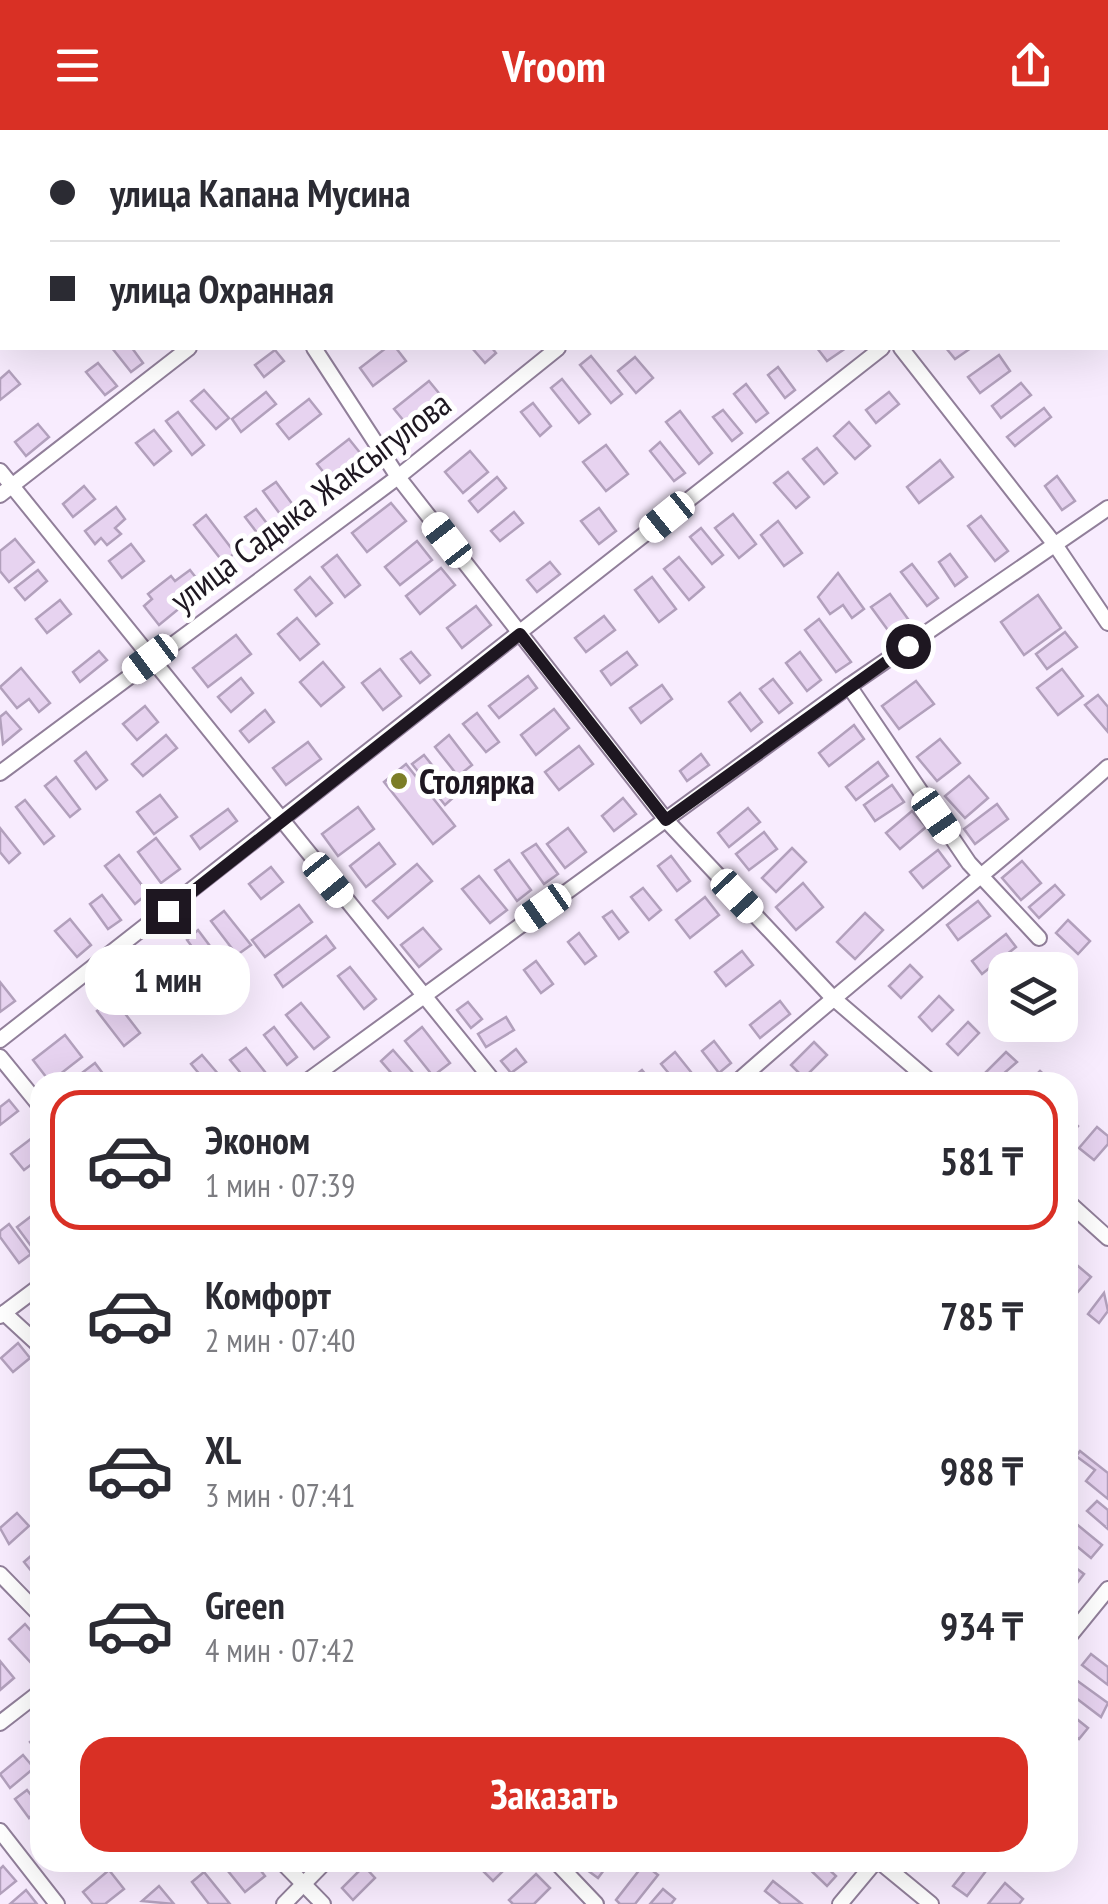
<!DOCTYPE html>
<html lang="ru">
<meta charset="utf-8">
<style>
:root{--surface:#fff;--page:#f2f2f3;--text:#2b2b33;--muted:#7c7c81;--line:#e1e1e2;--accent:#d93025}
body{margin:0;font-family:"PT Sans Narrow",sans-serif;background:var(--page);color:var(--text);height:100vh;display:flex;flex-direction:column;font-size:38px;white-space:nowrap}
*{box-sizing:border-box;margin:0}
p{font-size:32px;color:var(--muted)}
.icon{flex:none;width:55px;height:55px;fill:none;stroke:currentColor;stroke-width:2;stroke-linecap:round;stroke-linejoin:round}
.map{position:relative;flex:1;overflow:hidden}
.sheet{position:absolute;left:30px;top:942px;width:1048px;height:800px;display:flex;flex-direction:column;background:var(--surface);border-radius:30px;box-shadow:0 10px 40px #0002}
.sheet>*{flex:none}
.guide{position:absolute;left:0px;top:0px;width:1110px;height:220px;box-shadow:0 10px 40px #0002;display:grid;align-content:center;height:220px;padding:0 50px;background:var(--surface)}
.buttons{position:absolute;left:988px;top:822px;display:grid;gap:20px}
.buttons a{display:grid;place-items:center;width:90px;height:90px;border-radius:20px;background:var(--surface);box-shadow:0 10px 40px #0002;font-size:50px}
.end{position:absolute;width:45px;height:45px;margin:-22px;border:12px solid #1e1721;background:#fff;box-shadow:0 0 0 5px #fff}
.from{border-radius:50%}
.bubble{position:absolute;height:70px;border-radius:30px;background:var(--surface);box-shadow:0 10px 40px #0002;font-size:32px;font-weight:700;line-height:70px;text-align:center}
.car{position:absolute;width:30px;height:60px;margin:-30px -15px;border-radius:12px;box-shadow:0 0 8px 2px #0007;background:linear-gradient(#fff 24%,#345 0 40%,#fff 0 76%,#345 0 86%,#fff 0)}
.guide b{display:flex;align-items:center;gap:35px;height:95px;font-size:38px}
.guide b+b{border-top:2px solid var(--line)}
.guide i{width:25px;height:25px;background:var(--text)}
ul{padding:18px 0 0;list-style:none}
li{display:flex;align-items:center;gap:30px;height:140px;margin:0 20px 15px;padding:0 30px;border:5px solid transparent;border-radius:30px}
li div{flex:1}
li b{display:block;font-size:38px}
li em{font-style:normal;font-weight:700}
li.selected{border-color:var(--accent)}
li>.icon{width:90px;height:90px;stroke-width:1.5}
.action{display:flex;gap:20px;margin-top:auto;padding:20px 50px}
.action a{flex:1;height:115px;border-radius:30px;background:var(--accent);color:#fff;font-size:40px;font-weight:700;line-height:115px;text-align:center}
header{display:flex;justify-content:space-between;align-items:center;height:130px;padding:0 50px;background:var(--accent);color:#fff;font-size:45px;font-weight:700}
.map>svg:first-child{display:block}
.building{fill:#e7d3f0;stroke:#b2a0bc;stroke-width:2.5}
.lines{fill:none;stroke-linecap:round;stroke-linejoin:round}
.minor-casing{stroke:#917f9a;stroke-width:18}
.minor{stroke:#fff;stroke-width:14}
.route{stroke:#1e1721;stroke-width:12}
.poi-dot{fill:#7c7e27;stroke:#fff;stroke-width:4}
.labels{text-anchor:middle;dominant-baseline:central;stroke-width:10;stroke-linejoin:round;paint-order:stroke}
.street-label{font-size:35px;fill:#1e1721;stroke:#fff}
.poi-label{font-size:35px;font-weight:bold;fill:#1e1721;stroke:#fff;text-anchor:start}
</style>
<header><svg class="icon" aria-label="menu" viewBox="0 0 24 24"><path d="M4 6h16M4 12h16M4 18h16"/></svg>Vroom<svg class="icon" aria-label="share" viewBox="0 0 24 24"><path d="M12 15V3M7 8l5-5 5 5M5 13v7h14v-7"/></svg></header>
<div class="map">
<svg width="1108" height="1774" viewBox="0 0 1108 1774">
<rect width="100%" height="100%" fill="#f8ecfe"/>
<g class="building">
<polygon points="112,218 132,218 143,233 131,242"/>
<polygon points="386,218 396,218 406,231 373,256 360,238"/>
<polygon points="472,218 492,218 496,223 485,233"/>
<polygon points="817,218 846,218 827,231"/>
<polygon points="946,218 971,218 955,229"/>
<polygon points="275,220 284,231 264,247 255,235"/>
<polygon points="999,225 1010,241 980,263 968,247"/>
<polygon points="591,226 622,264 611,273 580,235"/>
<polygon points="635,227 653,248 636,263 618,241"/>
<polygon points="98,233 117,256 105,265 86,242"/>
<polygon points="778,237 795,260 785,268 768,245"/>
<polygon points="9,241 20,254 0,270 0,249"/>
<polygon points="562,249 590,284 579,293 551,258"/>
<polygon points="429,251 443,268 408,296 394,279"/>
<polygon points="1021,253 1031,265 1001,288 992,276"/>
<polygon points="746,254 768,283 756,292 734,264"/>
<polygon points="204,260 229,288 216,299 191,271"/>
<polygon points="266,262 276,274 241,302 232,289"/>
<polygon points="889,262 899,274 876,293 866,280"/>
<polygon points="309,269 321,284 289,309 277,294"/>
<polygon points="533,273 551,296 540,306 521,282"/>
<polygon points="1044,278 1051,287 1015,316 1007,307"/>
<polygon points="723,280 742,303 732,311 713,287"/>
<polygon points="680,281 712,323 699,334 666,292"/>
<polygon points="178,282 204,315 192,325 166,291"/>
<polygon points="849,292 870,316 855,329 834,306"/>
<polygon points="38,294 49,307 26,326 15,312"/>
<polygon points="154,300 171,321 154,335 136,313"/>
<polygon points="349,309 361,324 329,349 317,334"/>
<polygon points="660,312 685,343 674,351 650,321"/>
<polygon points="606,315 628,344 606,361 583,332"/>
<polygon points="817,318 837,343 824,354 803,329"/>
<polygon points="470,321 488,342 463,363 445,342"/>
<polygon points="940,330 953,347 919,373 907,357"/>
<polygon points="788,342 809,367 796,378 774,353"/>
<polygon points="1057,346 1075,371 1062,380 1045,356"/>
<polygon points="497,347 506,358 478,382 469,371"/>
<polygon points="276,352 296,379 283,388 263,361"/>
<polygon points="84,356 95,369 73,387 63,374"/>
<polygon points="391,373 406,391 367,422 352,403"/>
<polygon points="116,377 125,389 115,398 121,404 107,415 101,408 95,414 85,401"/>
<polygon points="599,378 616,401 599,414 581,391"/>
<polygon points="256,379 272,400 261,408 245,387"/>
<polygon points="514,382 523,393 500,411 491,401"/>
<polygon points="733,384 756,414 739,428 715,398"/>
<polygon points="206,385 235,423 223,432 194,395"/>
<polygon points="981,386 1008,421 995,431 968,396"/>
<polygon points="778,391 802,423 784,436 761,405"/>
<polygon points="701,398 723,425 712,434 690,407"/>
<polygon points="15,409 34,432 9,452 0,441 0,421"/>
<polygon points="417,411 432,430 400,455 385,437"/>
<polygon points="131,414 144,431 122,448 109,431"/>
<polygon points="950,424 967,447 955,456 939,432"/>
<polygon points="337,425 360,455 345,467 322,437"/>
<polygon points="679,427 704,457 689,470 664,439"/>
<polygon points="550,432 560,444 537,462 527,450"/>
<polygon points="912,434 938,468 927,476 901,442"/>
<polygon points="441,438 455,455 420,484 406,466"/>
<polygon points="38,440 47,451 25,470 15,458"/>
<polygon points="190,440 204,458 159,495 144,476 152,469 148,464 171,446 175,451"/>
<polygon points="838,443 864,479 852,488 843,475 830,484 818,467"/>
<polygon points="310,447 332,473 316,486 295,460"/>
<polygon points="652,447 676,479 659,492 635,460"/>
<polygon points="890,464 908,489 890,503 871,477"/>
<polygon points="1038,465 1061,498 1024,525 1001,492"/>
<polygon points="60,470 71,484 47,503 36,489"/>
<polygon points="476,476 491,495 462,518 447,498"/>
<polygon points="604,486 615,500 586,522 575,508"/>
<polygon points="297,488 319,514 300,530 278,504"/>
<polygon points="819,489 851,532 836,542 805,500"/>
<polygon points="1065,502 1077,517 1047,539 1036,524"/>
<polygon points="236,505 251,524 208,557 193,538"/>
<polygon points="99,521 107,530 80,552 73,542"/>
<polygon points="411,522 430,545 420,553 401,529"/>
<polygon points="627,522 637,535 611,555 601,541"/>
<polygon points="800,522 821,550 807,561 786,533"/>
<polygon points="323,532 344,557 321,576 300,552"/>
<polygon points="21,538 50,573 39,582 29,569 17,578 0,557"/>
<polygon points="380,539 401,566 383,580 362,553"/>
<polygon points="1062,539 1083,566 1058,585 1037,558"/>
<polygon points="528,546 537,558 499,588 489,576"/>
<polygon points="241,548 253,563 231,582 218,567"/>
<polygon points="773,549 792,573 779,583 760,559"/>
<polygon points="916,551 934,574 899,599 882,576"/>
<polygon points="662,555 672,569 641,593 630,578"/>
<polygon points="740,563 762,592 751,601 729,572"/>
<polygon points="1098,565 1108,577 1108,602 1085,575"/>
<polygon points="145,576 158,592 137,610 123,594"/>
<polygon points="554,579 569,598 536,625 521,605"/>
<polygon points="265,580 274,592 249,612 240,601"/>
<polygon points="6,582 21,599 3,614 0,587"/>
<polygon points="477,583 499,612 486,622 463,594"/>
<polygon points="854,595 864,609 829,636 819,623"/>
<polygon points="166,605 177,618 143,646 132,634"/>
<polygon points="449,605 472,635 458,646 435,617"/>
<polygon points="940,609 960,633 937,651 917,627"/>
<polygon points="308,612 321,629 286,655 273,638"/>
<polygon points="579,616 593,634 559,660 545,642"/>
<polygon points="86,622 107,650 96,659 75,631"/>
<polygon points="701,624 709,635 687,651 680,641"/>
<polygon points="424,625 456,665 445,675 412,634"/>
<polygon points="878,632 888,646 856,670 846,657"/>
<polygon points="406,634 455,696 433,714 384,652"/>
<polygon points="969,646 988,668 965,688 945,666"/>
<polygon points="56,647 80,679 70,687 45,656"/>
<polygon points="892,655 904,672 875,691 864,675"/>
<polygon points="160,665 177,687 154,704 137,682"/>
<polygon points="623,668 636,684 614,701 602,686"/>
<polygon points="25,670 54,706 44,714 16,677"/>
<polygon points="997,674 1008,689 975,714 964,699"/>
<polygon points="358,677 374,699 338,726 322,704"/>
<polygon points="748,678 760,692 729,717 718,703"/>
<polygon points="228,679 237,691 200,719 191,706"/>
<polygon points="912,681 926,697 900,719 886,703"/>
<polygon points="0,698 20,723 9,733 0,722"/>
<polygon points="568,698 586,722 565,738 547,714"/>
<polygon points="764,702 777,719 749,740 736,724"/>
<polygon points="156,708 180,739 161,753 138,722"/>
<polygon points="379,713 395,734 366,757 350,736"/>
<polygon points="536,714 558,744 544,754 522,723"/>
<polygon points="792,718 806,732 776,762 762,748"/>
<polygon points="938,720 950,736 923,758 910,742"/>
<polygon points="119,725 148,763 135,774 105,736"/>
<polygon points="671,726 690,751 677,761 658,736"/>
<polygon points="509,730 531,760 517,771 495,740"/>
<polygon points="1022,731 1041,753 1021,770 1002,748"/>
<polygon points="417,734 432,751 388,788 373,771"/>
<polygon points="271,737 283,752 261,769 249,754"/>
<polygon points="479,746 507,780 490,793 462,759"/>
<polygon points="803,753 823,777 796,800 776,777"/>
<polygon points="1055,755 1064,765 1039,788 1029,777"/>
<polygon points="643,758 661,780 649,790 631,767"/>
<polygon points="102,765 121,790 108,799 90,774"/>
<polygon points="705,767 719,785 690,808 676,790"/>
<polygon points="978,771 990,786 958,810 947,795"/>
<polygon points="299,775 312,792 265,827 252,810"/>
<polygon points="224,781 251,815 237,825 211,791"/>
<polygon points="612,781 628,802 619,809 603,787"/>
<polygon points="865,783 883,800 855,829 837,812"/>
<polygon points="70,789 91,815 77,827 55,801"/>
<polygon points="1068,790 1090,811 1078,824 1056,803"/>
<polygon points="423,798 441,819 419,837 401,815"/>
<polygon points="198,800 222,832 210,841 187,810"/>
<polygon points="579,803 596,826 585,834 568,812"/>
<polygon points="1006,804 1016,817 982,844 972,831"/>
<polygon points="326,806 335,818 283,857 275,845"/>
<polygon points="742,821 753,835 726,856 715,842"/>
<polygon points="168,824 191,852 179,861 156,834"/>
<polygon points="1050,828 1072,849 1060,862 1060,840 1038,840"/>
<polygon points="536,831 553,854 541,863 524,840"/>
<polygon points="910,835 922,847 901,868 889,856"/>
<polygon points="350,837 376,869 364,879 338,846"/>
<polygon points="142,846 161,871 146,882 127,857"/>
<polygon points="0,852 15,871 0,882"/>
<polygon points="939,866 953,880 932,901 919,887"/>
<polygon points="113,868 140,903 124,916 97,881"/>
<polygon points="780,871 790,884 760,908 750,895"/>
<polygon points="468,872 482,889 471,898 457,880"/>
<polygon points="301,873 329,907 314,919 286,885"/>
<polygon points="506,887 514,900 486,917 478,904"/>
<polygon points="968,892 979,903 958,925 947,914"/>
<polygon points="274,897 297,927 287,935 264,905"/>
<polygon points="422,897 450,933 433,946 405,911"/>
<polygon points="65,905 82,927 50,952 33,930"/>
<polygon points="714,911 731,933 719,943 702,921"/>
<polygon points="814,912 827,925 804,948 791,935"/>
<polygon points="246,918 269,947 262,952 248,952 230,930"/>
<polygon points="516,919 526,932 511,943 501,931"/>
<polygon points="393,920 421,952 399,952 381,931"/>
<polygon points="675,922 699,952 676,952 661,934"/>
<polygon points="1006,922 1017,932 994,952 985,943"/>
<polygon points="202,925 225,952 206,952 191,934"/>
<polygon points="95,933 104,945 95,952 70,952"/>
<polygon points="642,940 652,952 627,952"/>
<polygon points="1040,941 1052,952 1029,952"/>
<polygon points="9,970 18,981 0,995 0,977"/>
<polygon points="1068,987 1078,996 1068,1008"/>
<polygon points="1097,997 1108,1006 1108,1014 1094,1030 1079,1018"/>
<polygon points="36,1005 40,1028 24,1040 11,1024"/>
<polygon points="38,1081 40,1115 34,1120 17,1097"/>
<polygon points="9,1094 31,1124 19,1133 0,1107 0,1101"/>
<polygon points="1078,1136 1091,1147 1070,1171 1068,1149"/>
<polygon points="1104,1163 1108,1181 1099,1193 1088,1184"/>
<polygon points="18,1213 30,1228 13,1242 1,1228"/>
<polygon points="1080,1321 1108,1343 1108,1369 1086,1351 1095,1340 1076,1326"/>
<polygon points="1097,1371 1108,1380 1108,1399 1087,1381"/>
<polygon points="17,1383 29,1396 9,1414 0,1398"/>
<polygon points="1074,1392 1102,1415 1091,1428 1068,1409"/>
<polygon points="40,1418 40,1445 37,1448 24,1432"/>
<polygon points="1068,1432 1084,1444 1074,1457 1068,1452"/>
<polygon points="25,1494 40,1511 40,1529 33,1535 9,1509"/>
<polygon points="1091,1524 1108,1537 1108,1555 1082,1535"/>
<polygon points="0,1531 14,1548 0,1560"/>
<polygon points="1072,1547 1108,1573 1101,1587 1068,1562"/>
<polygon points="1068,1582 1088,1598 1079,1609 1072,1604 1068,1609"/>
<polygon points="40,1604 40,1625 30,1612"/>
<polygon points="23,1625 34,1638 10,1658 0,1644"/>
<polygon points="27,1660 40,1676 29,1688 15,1669"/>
<polygon points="237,1732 254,1732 265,1746 245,1762 228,1741"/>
<polygon points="480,1732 512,1732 493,1751 477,1735"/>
<polygon points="593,1732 610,1732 598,1748 587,1740"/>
<polygon points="802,1732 821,1732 836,1746 827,1756"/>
<polygon points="972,1732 989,1737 967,1766 953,1756"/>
<polygon points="644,1734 658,1745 635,1774 620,1774 616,1770"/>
<polygon points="3,1736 16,1751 0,1764 0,1739"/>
<polygon points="364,1736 375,1748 353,1770 342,1758"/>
<polygon points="109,1740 124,1759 105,1774 93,1774 83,1762"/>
<polygon points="204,1742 230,1774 209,1774 192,1752"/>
<polygon points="536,1744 550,1758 534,1774 513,1774 509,1770"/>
<polygon points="773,1751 802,1774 781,1774 765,1761"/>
<polygon points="1005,1753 1023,1769 1019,1774 988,1774"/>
<polygon points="159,1756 174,1774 142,1771"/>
<polygon points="663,1759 675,1769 671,1774 650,1774"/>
<polygon points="26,1760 37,1774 10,1774"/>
</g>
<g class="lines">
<g class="minor-casing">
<g id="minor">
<polyline points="736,0 738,2"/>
<polyline points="132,2 135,0"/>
<polyline points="472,2 475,0"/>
<polyline points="825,2 829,0"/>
<polyline points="1108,43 1108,42"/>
<polyline points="0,113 2,112"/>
<polyline points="314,218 398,347 666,690 832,867 931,952"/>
<polyline points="901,218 1056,416 1108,493"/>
<polyline points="0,341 494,952"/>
<polyline points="0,365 189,218"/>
<polyline points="849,556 969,733 1039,808"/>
<polyline points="0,643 398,347 558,218"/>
<polyline points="0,910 882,218"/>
<polyline points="0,927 40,976"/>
<polyline points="306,952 849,556 1108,378"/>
<path d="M737,952c121,-108 250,-207 371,-315"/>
<polyline points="1068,1072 1108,1108"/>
<polyline points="4,1183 40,1216"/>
<polyline points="0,1186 40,1156"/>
<polyline points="0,1444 40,1485"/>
<polyline points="1068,1508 1108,1459"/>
<polyline points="0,1593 40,1562"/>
<polyline points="0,1701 57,1774"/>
<polyline points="282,1732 323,1774"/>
<polyline points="556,1732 596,1774"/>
<polyline points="880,1732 931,1774"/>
<polyline points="284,1774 325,1732"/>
<polyline points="840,1774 875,1732"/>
</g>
</g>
<use href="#minor" class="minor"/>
</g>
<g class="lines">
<polyline class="route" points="168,781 520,504 666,690 908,516"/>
</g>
<circle class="poi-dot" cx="399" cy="651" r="10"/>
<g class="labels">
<g class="street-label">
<text transform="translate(310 371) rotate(-37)">улица Садыка Жаксыгулова</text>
</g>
<g class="poi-label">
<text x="419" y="651">Столярка</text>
</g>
</g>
</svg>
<div class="buttons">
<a><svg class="icon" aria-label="layers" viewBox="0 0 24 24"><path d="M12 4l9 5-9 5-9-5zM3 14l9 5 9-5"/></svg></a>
</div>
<i class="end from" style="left:908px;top:516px"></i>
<i class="end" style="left:168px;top:781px"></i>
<div class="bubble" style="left:85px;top:815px;width:165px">1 мин</div>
<i class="car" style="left:667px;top:387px;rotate:231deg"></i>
<i class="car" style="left:447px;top:410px;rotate:322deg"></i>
<i class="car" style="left:150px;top:529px;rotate:233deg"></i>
<i class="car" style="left:936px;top:686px;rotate:145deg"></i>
<i class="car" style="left:328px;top:750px;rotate:141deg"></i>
<i class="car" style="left:737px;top:766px;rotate:137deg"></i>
<i class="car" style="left:543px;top:778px;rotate:235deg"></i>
<div class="guide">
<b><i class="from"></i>улица Капана Мусина</b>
<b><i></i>улица Охранная</b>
</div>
<section class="sheet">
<ul>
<li class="selected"><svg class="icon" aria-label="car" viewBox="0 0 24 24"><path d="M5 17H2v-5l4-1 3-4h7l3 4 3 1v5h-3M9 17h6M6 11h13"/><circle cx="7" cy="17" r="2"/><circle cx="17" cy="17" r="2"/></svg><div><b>Эконом</b><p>1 мин · 07:39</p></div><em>581 ₸</em></li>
<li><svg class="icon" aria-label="car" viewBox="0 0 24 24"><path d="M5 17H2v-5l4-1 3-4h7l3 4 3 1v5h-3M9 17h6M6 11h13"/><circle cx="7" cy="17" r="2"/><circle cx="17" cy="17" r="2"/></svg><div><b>Комфорт</b><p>2 мин · 07:40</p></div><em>785 ₸</em></li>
<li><svg class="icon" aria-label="car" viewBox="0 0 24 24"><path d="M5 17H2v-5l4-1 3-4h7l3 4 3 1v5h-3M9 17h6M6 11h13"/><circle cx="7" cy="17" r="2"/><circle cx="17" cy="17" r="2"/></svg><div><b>XL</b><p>3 мин · 07:41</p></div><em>988 ₸</em></li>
<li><svg class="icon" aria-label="car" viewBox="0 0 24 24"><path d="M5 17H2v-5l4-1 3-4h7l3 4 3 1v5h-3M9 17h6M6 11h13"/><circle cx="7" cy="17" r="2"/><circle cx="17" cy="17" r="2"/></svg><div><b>Green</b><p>4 мин · 07:42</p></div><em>934 ₸</em></li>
</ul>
<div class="action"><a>Заказать</a></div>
</section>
</div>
